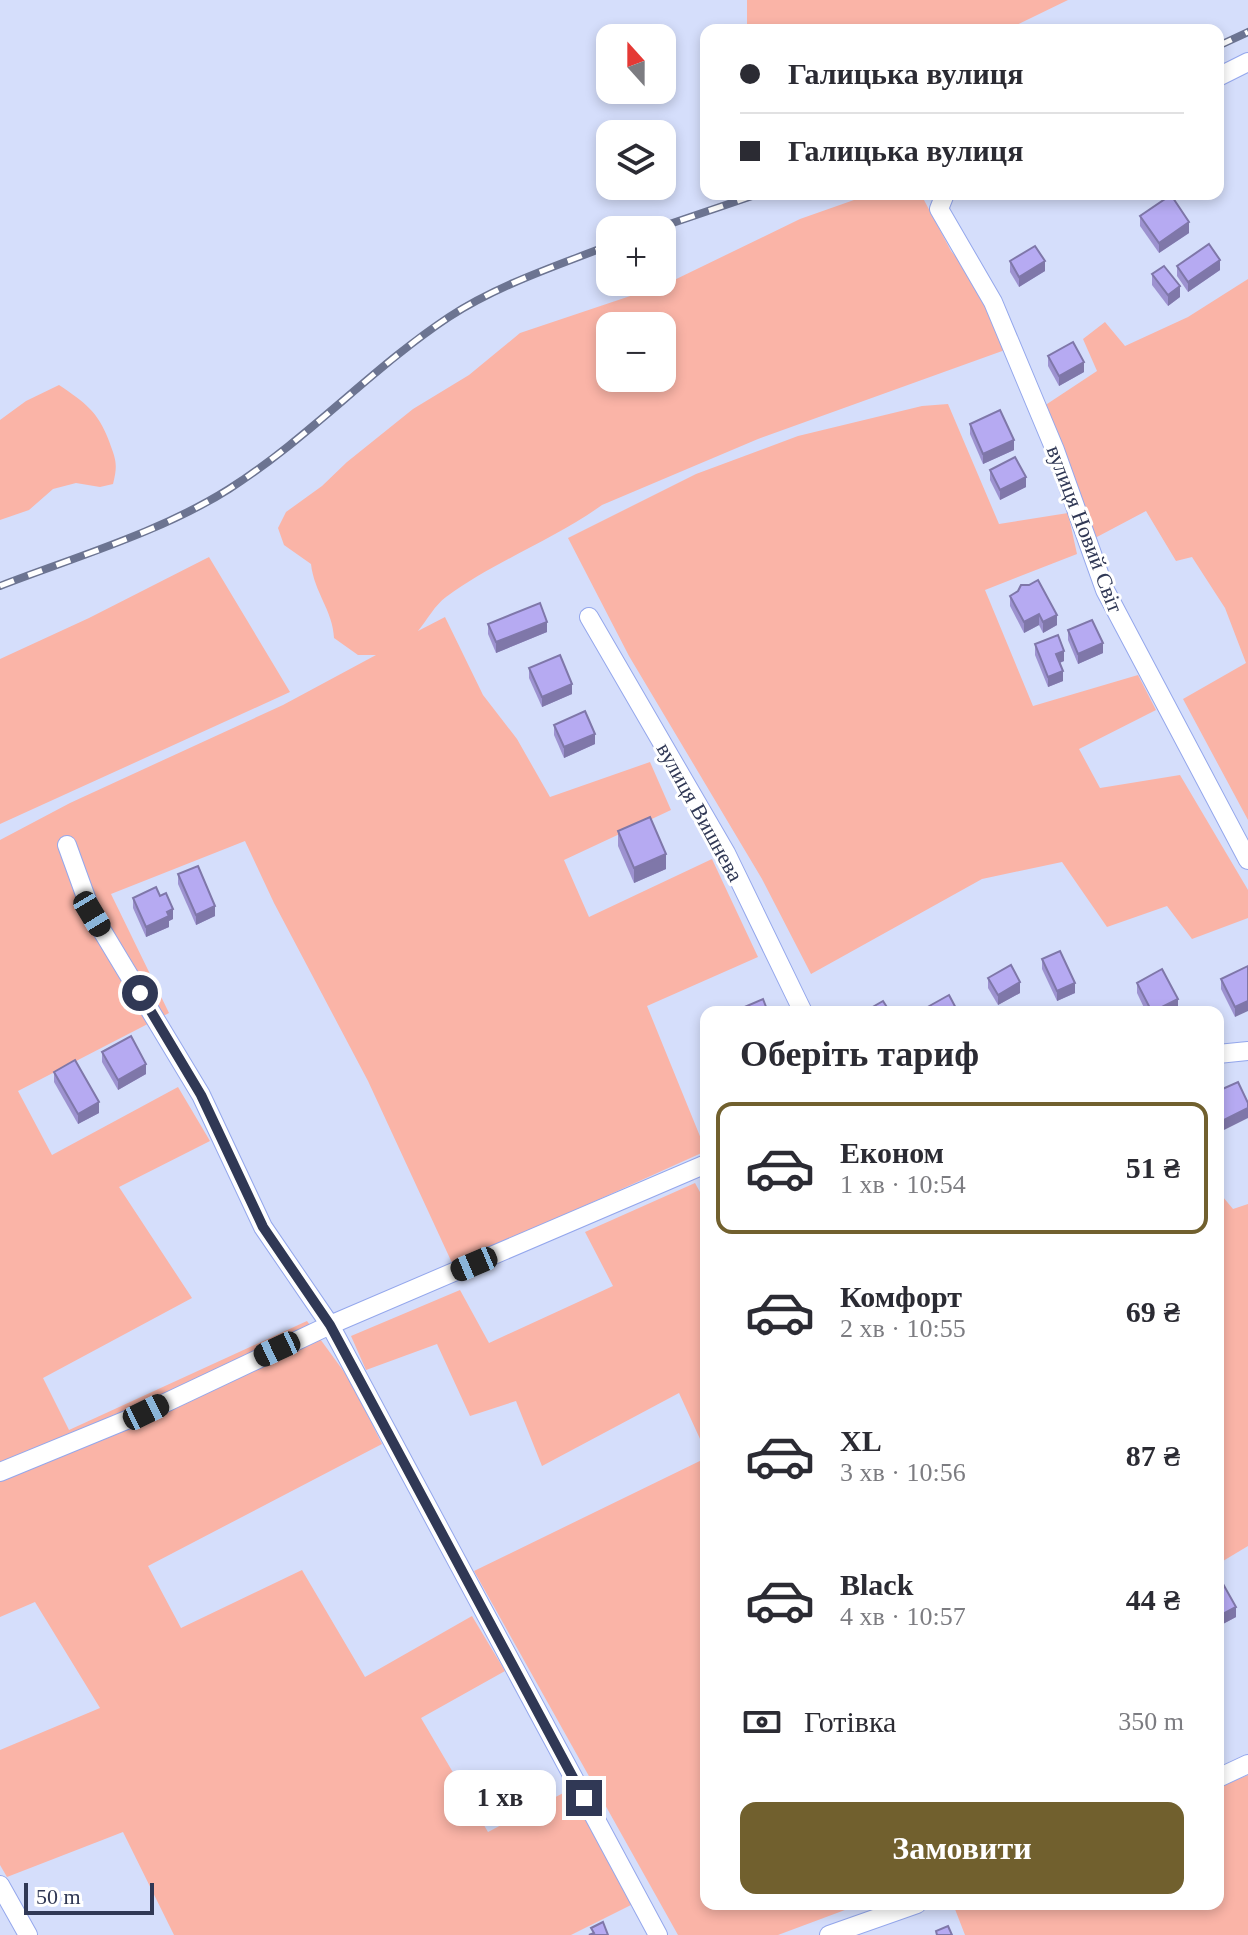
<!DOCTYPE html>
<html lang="uk">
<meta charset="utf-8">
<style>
:root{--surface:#fff;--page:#f7f7f7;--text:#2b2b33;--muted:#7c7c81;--line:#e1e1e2;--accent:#71602e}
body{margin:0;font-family:"Times New Roman",serif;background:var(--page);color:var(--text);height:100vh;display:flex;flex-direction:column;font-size:30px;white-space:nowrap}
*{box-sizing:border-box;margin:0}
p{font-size:26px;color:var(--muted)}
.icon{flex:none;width:44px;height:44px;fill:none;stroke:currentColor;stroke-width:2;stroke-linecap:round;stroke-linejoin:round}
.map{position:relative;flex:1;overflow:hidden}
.drawer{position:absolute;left:700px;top:1006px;width:524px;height:904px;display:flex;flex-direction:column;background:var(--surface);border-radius:16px;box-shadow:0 4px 12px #0003}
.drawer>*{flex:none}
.banner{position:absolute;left:700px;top:24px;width:524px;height:176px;border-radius:16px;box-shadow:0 4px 12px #0003;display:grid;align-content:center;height:176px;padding:0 40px;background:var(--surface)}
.needle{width:52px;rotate:339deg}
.tools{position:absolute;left:596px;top:24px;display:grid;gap:16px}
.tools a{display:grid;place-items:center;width:80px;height:80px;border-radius:16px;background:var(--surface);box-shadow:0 4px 12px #0003;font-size:40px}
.scale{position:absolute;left:24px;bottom:20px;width:130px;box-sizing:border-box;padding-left:8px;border:4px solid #303855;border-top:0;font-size:22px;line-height:28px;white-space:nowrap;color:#303855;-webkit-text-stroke:6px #fff;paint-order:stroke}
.end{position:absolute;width:36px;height:36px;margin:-18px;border:10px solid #303855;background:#fff;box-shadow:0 0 0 4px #fff}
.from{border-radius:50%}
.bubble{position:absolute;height:56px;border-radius:16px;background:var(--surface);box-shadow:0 4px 12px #0003;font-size:26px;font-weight:600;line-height:56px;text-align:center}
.car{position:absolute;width:24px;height:48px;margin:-24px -12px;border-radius:10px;box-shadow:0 0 6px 2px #0007;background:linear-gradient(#222 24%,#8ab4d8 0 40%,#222 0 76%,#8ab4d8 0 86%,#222 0)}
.banner b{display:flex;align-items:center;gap:28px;height:76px;font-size:30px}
.banner b+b{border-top:2px solid var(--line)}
.banner i{width:20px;height:20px;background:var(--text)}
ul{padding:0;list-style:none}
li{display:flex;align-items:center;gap:24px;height:132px;margin:0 16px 12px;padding:0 24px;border:4px solid transparent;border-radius:16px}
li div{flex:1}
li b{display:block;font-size:30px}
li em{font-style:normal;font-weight:600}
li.active{border-color:var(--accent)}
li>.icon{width:72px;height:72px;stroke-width:1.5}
h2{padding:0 40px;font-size:36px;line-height:96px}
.pay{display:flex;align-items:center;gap:20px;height:88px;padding:0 40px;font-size:30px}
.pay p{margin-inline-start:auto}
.cta{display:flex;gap:16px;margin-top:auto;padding:16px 40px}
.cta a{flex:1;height:92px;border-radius:16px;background:var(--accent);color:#fff;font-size:32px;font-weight:600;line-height:92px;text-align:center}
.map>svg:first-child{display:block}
.green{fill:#fab4a7;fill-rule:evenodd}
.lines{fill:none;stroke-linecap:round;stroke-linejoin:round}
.minor-casing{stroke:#94a7ec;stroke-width:20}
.minor{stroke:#fff;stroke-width:18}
.rail-casing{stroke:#6c7491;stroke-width:8}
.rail{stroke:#fff;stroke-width:5;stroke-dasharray:15;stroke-linecap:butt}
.wall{fill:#9d92d0}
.shaded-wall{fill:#7f77a9}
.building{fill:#b6aaf2;stroke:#7f77a9;stroke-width:2}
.route{stroke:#303855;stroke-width:10}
.labels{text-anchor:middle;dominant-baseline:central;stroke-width:6;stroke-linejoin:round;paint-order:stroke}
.street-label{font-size:22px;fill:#303855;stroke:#fff}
</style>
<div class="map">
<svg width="1248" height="1935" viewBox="0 0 1248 1935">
<rect width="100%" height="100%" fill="#d5defb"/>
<g class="green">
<polygon points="747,0 1068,0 1006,30 747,30"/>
<path d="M871,194h35l18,6 27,51 42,51 12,48 -247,89 -156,66c-49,35 -107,56 -156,92 -11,8 -19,23 -28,34l27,-14 38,78 34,44 33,58 100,-35 21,48 -107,50 25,57 123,-58 46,98 -111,49 59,145 -253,114 -85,-184 -94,-178 -29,-62 -134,53 58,119 -151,78 34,64 126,-68 32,54 -91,46 73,111 -149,80 26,52 238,-109 43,59 32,64 -234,122 33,62 121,-58 63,107 107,-61 33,55 -84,47 67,114 81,-42 64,114 -62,31h-397l-51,-103 -116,45 -7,-12v-115l100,-42 -65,-106 -35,15v-777l70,-37 213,-98 93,-50h-18l-24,-17c-1,-27 -20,-46 -23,-74l-27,-19 -6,-17 8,-16 36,-26 25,-24 66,-53 56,-34 51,-42 146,-49 134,-65zM610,326h52v52h-52z"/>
<polygon points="1248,279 1248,820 1183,699 1246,663 1225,608 1192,557 1176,561 1146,511 1095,538 1044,406 1097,371 1083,339 1105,322 1125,346 1188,317"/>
<path d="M59,385c25,17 39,26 50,56 7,19 9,23 4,43l-13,3 -24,-4 -23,6 -24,21 -29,10v-100l26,-19z"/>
<polygon points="948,404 999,524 1068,513 1077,554 985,590 1033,706 1138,675 1156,710 1079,749 1100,788 1180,775 1248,890 1248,918 1192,939 1167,906 1107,927 1062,862 982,879 811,974 762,879 629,656 568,538 696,474 798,436 922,406"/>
<polygon points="209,557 290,692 0,824 0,659 89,618"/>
<polygon points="695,1183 706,1203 706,1452 679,1393 542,1466 516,1401 470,1416 437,1344 366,1370 351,1336 460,1290 489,1343 613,1286 585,1232"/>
<polygon points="1223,1197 1233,1209 1248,1204 1248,1546 1218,1564 1218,1200"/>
<polygon points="706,1458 706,1904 861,1904 778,1935 678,1935 474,1571"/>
<polygon points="1248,1775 1248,1935 965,1935 953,1904 1218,1904 1218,1788"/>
</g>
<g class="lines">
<g class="minor-casing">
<g id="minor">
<polyline points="1218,77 1248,62"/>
<polyline points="945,194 939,209 993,302 1055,450 1105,590 1248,860"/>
<polyline points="589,617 726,853 803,1012"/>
<polyline points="67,845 92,914 201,1095 263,1227 330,1325 658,1935"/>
<polyline points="1218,1054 1248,1051"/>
<polyline points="0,1472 146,1412 330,1325 706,1164"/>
<polyline points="1218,1778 1248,1764"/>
<polyline points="0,1885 28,1935"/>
<polyline points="829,1935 917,1904"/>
</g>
</g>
<use href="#minor" class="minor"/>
<g class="rail-casing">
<g id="rail">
<polyline points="1218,46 1248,32"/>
<polyline points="652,230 758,194"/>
<path d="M0,586c75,-29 161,-54 229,-97 80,-51 143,-121 220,-172 49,-32 107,-51 161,-72"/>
</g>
</g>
<use href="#rail" class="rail"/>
</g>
<g class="wall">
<polygon points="1140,216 1189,233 1159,253 1140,226"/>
<polygon points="1010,261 1045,271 1019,287 1010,272"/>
<polygon points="1177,266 1220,270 1188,292 1177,276"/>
<polygon points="1152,274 1180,297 1168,306 1152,285"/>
<polygon points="1048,356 1084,372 1059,386 1048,366"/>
<polygon points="970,424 1014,450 983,464 970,434"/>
<polygon points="990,470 1026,487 1000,500 990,480"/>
<polygon points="1010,596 1057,625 1043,633 1039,625 1024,633 1010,606"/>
<polygon points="488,624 547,632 496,653 488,634"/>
<polygon points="1068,630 1103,653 1078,664 1068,640"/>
<polygon points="1035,644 1064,661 1060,663 1063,681 1048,687 1035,655"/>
<polygon points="529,668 572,694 542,707 529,678"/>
<polygon points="554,725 595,744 564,758 554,735"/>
<polygon points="618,831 666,869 634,883 618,846"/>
<polygon points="178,874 215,916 196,925 178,884"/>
<polygon points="133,898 173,919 169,921 169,927 146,937 133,908"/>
<polygon points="1042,959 1075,993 1057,1001 1042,969"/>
<polygon points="1248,966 1235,1017 1221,989 1221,979"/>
<polygon points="988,978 1020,993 998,1005 988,988"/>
<polygon points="1137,983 1178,1009 1172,1012 1146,1012 1137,993"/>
<polygon points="102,1052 146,1074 118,1090 102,1062"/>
<polygon points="54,1072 99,1113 78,1124 54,1082"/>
<polygon points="1218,1575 1236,1617 1221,1625 1218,1619"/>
</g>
<g class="shaded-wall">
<polygon points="1189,222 1189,233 1159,253 1159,243"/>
<polygon points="1220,260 1220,270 1188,292 1188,282"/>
<polygon points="1045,261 1045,271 1019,287 1019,277"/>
<polygon points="1180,286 1180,297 1168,306 1168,295"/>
<polygon points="1084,362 1084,372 1059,386 1059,376"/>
<polygon points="1014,440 1014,450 983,464 983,454"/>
<polygon points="1026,477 1026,487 1000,500 1000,490"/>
<polygon points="1039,614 1039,625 1024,633 1024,622"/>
<polygon points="1057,615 1057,625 1043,633 1043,622"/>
<polygon points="547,622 547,632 496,653 496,642"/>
<polygon points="1103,643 1103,653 1078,664 1078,654"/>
<polygon points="1064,651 1064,661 1056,664 1056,654"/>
<polygon points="1063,671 1063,681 1048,687 1048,677"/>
<polygon points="572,684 572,694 542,707 542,697"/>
<polygon points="595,734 595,744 564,758 564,747"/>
<polygon points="666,854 666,869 634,883 634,868"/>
<polygon points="215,906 215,916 196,925 196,915"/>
<polygon points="173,909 173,919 169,921 169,927 146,937 146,927"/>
<polygon points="1020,982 1020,993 998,1005 998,995"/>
<polygon points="1075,983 1075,993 1057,1001 1057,991"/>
<polygon points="1178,999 1178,1009 1172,1012 1153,1012"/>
<polygon points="1248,1001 1248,1011 1235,1017 1235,1007"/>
<polygon points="146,1064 146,1074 118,1090 118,1080"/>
<polygon points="99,1102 99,1113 78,1124 78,1114"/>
<polygon points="1248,1108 1248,1118 1220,1132 1220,1122"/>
<polygon points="1236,1607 1236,1617 1221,1625 1221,1615"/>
</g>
<g class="building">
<polygon points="1171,195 1189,222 1159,243 1140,216"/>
<polygon points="1209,244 1220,260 1188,282 1177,266"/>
<polygon points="1035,246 1045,261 1019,277 1010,261"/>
<polygon points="1164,266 1180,286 1168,295 1152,274"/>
<polygon points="1073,342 1084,362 1059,376 1048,356"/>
<polygon points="1000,410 1014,440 983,454 970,424"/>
<polygon points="1015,457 1026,477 1000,490 990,470"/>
<polygon points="1038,580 1057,615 1043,622 1039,614 1024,622 1010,596 1018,591 1021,585 1029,585"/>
<polygon points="540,603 547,622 496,642 488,624"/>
<polygon points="1092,620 1103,643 1078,654 1068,630"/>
<polygon points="1058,635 1064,651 1056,654 1063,671 1048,677 1035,644"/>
<polygon points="560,655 572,684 542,697 529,668"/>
<polygon points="585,711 595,734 564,747 554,725"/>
<polygon points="650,817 666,854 634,868 618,831"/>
<polygon points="198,866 215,906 196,915 178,874"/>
<polygon points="156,887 160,896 166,893 173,909 167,912 169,916 146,927 133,898"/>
<polygon points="1060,951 1075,983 1057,991 1042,959"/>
<polygon points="1011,965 1020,982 998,995 988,978"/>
<polygon points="1248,966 1248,1001 1235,1007 1221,979"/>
<polygon points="1162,969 1178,999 1152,1012 1137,983"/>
<polygon points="949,995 958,1012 926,1012 924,1009"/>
<polygon points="763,999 768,1012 733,1012"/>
<polygon points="883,1001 890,1012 864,1012"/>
<polygon points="131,1036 146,1064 118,1080 102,1052"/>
<polygon points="75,1060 99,1102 78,1114 54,1072"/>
<polygon points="1238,1082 1248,1103 1248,1108 1220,1122 1218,1118 1218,1091"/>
<polygon points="1218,1575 1236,1607 1221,1615 1218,1609"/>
<polygon points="603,1922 608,1935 589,1935 594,1933 591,1928"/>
<polygon points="948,1926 952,1935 937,1935 936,1931"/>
</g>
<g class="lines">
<polyline class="route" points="140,993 201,1095 263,1227 330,1325 584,1798"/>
</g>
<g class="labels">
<g class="street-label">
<text transform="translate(1085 529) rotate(69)">вулиця Новий Світ</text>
<text transform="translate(700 812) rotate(61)">вулиця Вишнева</text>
</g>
</g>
</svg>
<div class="tools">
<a><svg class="needle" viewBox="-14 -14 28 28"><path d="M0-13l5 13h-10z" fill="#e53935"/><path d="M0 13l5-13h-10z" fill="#7c7c81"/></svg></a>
<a><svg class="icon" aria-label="layers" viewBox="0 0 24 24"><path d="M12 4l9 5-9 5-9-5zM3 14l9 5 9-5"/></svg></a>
<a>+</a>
<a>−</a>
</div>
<div class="scale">50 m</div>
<i class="end from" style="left:140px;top:993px"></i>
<i class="end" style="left:584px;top:1798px"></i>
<div class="bubble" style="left:444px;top:1770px;width:112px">1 хв</div>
<i class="car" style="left:92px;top:914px;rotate:149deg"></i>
<i class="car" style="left:474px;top:1264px;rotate:247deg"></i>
<i class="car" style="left:277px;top:1349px;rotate:245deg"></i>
<i class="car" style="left:146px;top:1412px;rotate:64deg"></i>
<div class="banner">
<b><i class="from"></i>Галицька вулиця</b>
<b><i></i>Галицька вулиця</b>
</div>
<section class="drawer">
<h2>Оберіть тариф</h2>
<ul>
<li class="active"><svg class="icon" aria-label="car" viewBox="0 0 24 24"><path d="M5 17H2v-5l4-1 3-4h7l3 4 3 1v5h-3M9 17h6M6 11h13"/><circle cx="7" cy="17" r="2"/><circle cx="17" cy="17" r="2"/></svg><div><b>Економ</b><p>1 хв · 10:54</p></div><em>51 ₴</em></li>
<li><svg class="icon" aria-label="car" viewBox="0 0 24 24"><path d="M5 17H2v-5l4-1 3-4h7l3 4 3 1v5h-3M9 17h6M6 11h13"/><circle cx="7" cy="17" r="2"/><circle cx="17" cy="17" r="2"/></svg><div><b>Комфорт</b><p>2 хв · 10:55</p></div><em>69 ₴</em></li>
<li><svg class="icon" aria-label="car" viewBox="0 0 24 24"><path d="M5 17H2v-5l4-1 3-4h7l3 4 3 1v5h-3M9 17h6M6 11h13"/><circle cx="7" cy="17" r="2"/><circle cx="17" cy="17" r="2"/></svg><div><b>XL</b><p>3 хв · 10:56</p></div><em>87 ₴</em></li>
<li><svg class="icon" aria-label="car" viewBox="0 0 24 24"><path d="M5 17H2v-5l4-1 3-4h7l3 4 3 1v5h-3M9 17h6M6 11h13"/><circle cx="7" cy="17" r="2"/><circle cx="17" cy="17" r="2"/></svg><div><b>Black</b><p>4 хв · 10:57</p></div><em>44 ₴</em></li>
</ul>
<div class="pay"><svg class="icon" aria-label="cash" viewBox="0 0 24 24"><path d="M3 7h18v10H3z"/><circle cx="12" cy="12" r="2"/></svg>Готівка<p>350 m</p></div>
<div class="cta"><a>Замовити</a></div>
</section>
</div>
